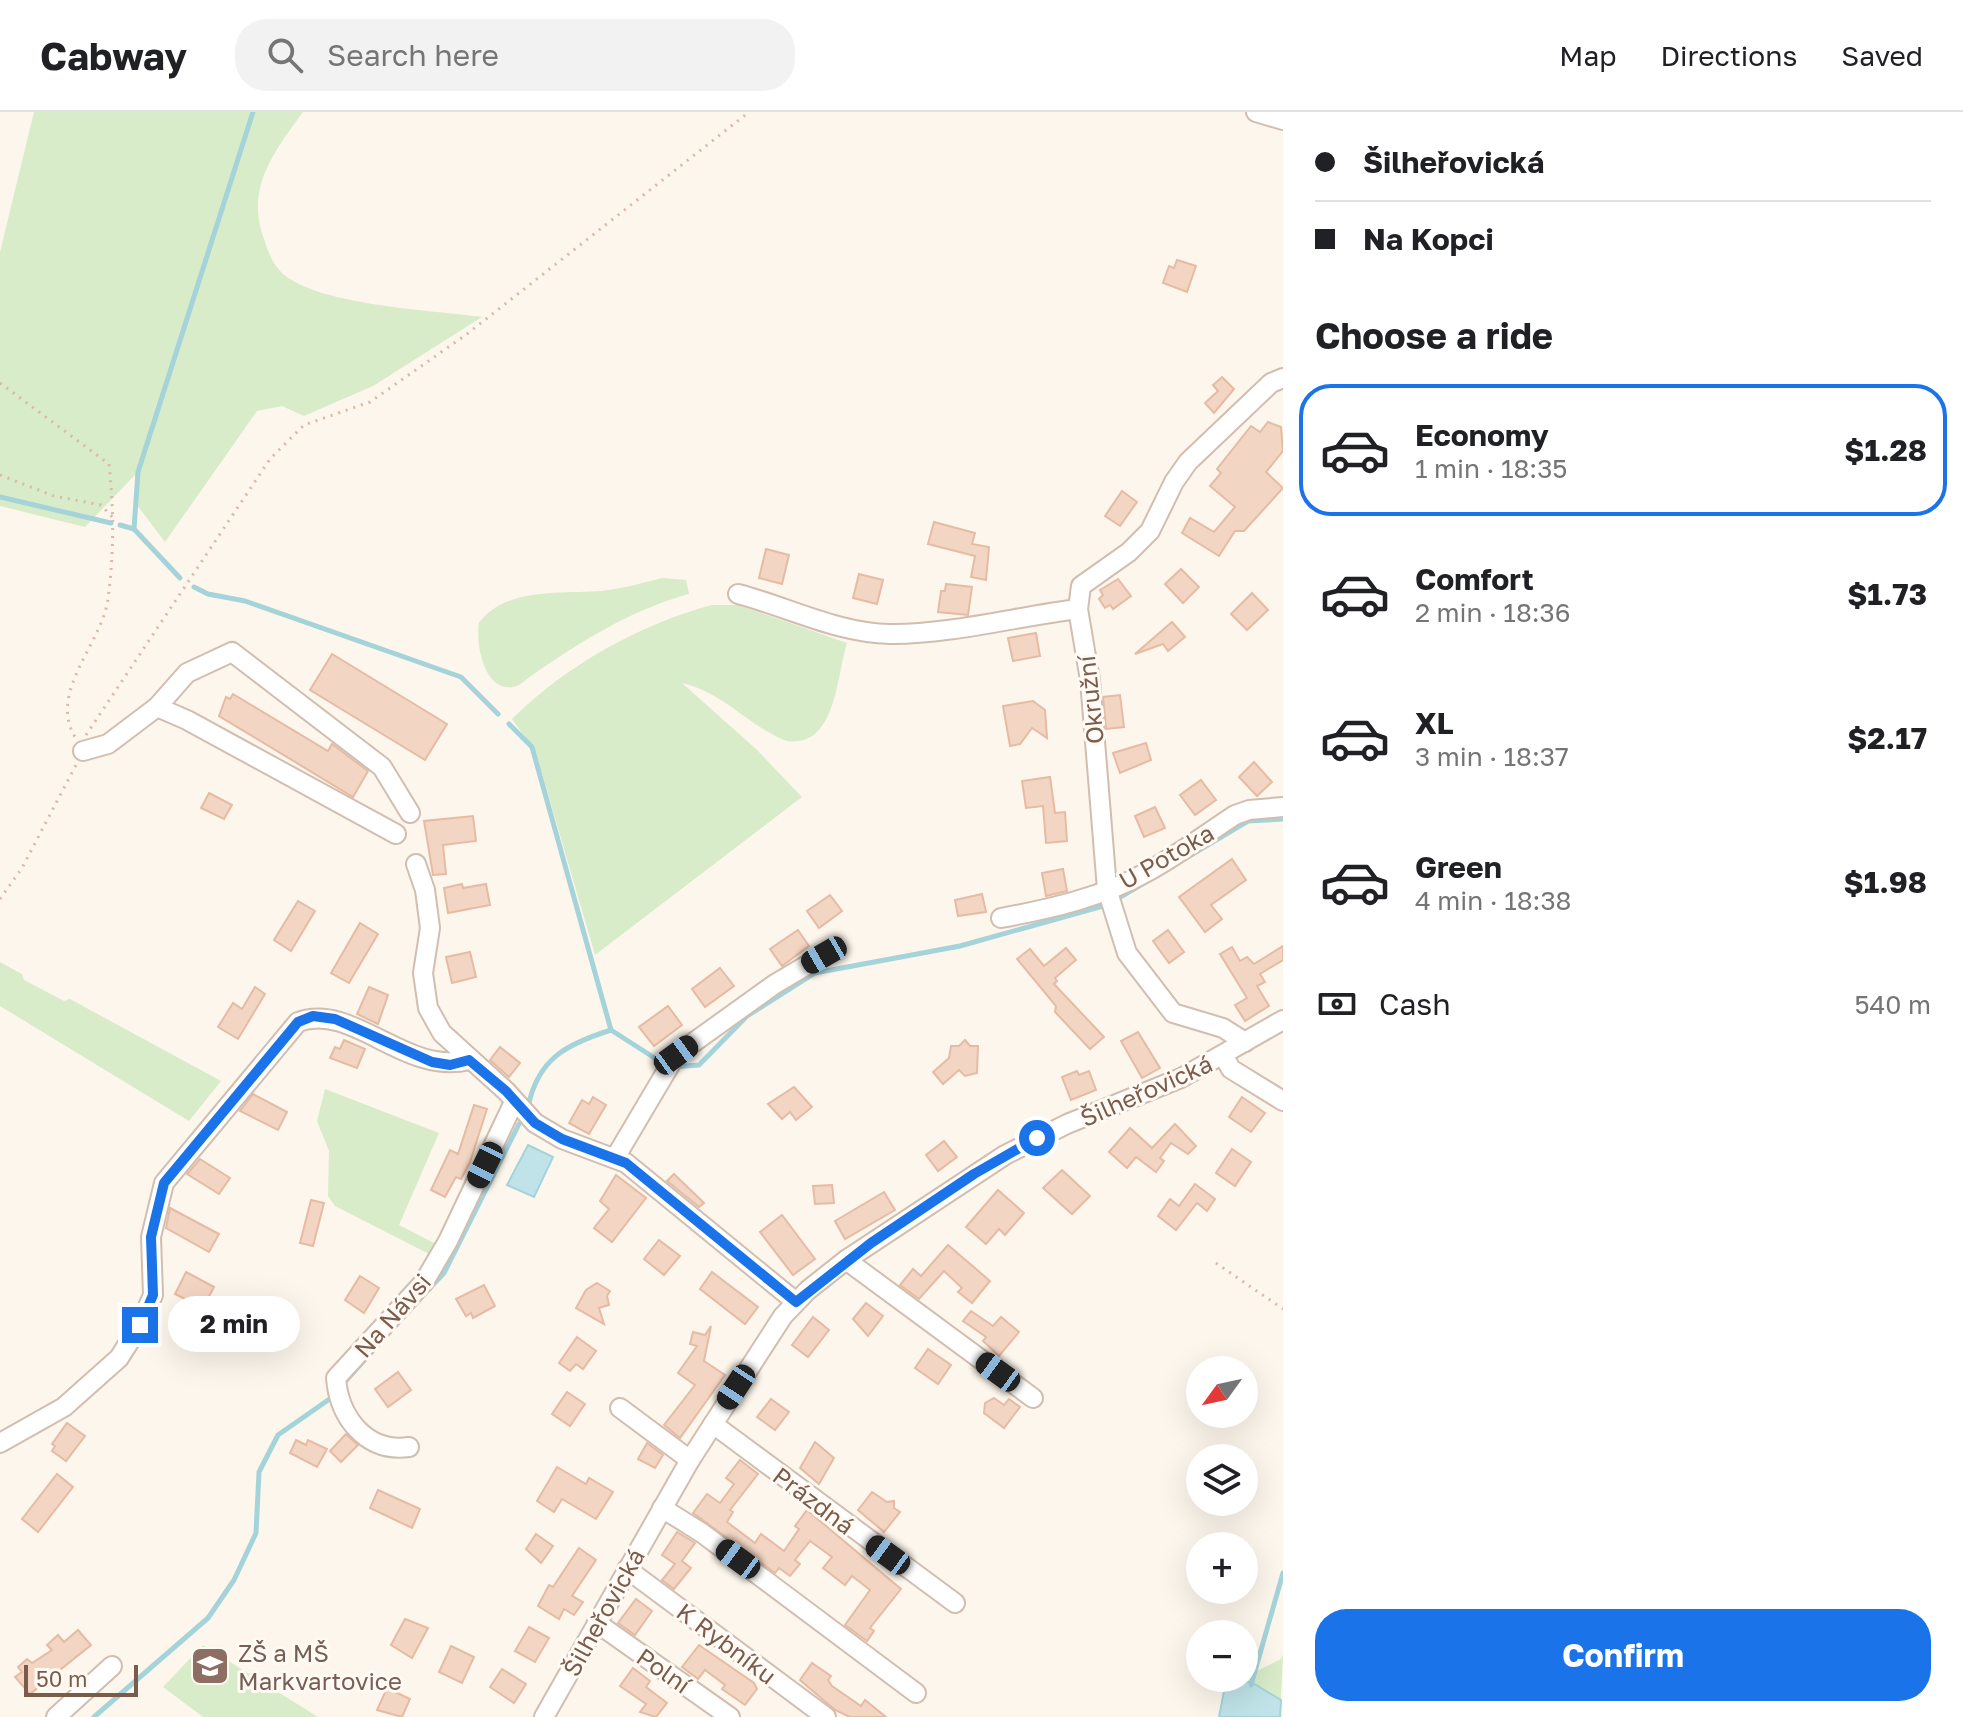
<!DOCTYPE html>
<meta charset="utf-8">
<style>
:root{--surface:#fff;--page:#f2f2f2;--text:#202124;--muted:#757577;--line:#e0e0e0;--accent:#1a73e8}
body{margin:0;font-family:"Golos Text",sans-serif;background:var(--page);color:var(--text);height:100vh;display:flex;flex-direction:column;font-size:30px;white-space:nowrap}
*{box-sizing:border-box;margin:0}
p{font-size:26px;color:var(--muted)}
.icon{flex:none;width:44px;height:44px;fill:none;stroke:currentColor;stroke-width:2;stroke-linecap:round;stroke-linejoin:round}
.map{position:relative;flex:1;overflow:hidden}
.side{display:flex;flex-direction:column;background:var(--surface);width:680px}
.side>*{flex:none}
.top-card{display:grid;align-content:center;height:176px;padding:0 32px;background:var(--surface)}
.needle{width:52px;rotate:237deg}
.buttons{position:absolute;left:1186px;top:1244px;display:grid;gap:16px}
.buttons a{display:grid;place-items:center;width:72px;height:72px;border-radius:50%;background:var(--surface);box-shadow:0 8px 32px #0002;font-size:40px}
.scale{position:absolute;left:24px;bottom:20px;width:114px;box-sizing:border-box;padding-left:8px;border:4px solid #7a5c4d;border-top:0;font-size:22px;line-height:28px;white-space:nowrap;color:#7a5c4d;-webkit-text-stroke:6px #fffaf3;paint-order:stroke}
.end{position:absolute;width:36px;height:36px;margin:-18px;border:10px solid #1a73e8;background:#fff;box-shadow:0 0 0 4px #fff}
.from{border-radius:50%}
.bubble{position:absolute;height:56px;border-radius:28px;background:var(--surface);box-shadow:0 8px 32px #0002;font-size:26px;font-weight:700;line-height:56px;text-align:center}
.car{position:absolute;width:24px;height:48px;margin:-24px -12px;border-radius:10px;box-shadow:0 0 6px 2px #0007;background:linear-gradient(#222 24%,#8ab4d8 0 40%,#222 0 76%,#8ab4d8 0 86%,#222 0)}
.top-card b{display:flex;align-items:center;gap:28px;height:76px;font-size:30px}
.top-card b+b{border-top:2px solid var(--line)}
.top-card i{width:20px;height:20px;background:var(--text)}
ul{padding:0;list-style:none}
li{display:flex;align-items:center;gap:24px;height:132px;margin:0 16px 12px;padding:0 16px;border:4px solid transparent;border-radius:32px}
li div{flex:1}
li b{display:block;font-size:30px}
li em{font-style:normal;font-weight:700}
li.current{border-color:var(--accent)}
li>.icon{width:72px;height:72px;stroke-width:1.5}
h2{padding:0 32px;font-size:36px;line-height:96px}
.pay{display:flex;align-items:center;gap:20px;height:88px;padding:0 32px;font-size:30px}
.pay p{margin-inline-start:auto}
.cta{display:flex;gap:16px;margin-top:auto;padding:16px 32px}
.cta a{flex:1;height:92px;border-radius:32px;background:var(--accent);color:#fff;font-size:32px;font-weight:700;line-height:92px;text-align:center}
header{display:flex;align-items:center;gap:48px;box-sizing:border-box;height:112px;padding:0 40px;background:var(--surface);border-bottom:2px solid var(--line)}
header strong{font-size:38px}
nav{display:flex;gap:44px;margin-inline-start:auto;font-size:28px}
.search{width:560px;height:72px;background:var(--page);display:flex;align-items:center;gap:20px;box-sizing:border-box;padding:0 28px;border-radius:32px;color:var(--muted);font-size:30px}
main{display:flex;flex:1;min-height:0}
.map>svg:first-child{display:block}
.green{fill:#d8ecc9}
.water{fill:#bfe3e8;stroke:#a5d3da;stroke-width:2}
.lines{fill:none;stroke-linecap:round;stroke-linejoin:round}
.stream{stroke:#a5d3da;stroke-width:5}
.building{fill:#f3d5c3;stroke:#e6bba3;stroke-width:2}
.minor-casing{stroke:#d1beb0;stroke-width:22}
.path{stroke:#d9b8a5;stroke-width:3;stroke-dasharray:2 6;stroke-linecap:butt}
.minor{stroke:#fff;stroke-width:18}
.route{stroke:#1a73e8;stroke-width:10}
.labels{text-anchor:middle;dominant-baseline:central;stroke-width:6;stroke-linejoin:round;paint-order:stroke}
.street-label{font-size:24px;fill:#7a5c4d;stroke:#fffaf3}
.education-label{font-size:24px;fill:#785e54;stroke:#fffaf3;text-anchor:start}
</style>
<header>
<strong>Cabway</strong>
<div class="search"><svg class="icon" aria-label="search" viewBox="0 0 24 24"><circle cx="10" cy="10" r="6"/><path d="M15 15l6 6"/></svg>Search here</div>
<nav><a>Map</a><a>Directions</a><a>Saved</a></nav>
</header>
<main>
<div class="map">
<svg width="1283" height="1605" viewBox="0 0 1283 1605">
<rect width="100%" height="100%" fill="#fdf6ec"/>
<g class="green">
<path d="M34,0h269c-29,40 -58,76 -39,127 5,16 11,31 26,40 43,27 140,31 192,38l-109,69 -69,30 -22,-10 -25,5 -92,131 -28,-37 -2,-30 -50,52 -85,-21v-254z"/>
<path d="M662,466l24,2 3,14c-60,16 -120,54 -170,91 -33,14 -44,-39 -40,-62 26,-36 83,-29 122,-32 20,-2 42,-8 61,-13z"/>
<path d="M712,493h26l109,38c-8,26 -10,68 -29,88 -8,9 -23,13 -34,9 -36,-15 -62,-48 -102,-57l74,66 46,48 -207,158 -59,-202 -24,-34c53,-53 128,-95 200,-114z"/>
<polygon points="0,850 22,862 24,868 64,889 70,887 221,969 189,1009 0,894"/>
<polygon points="325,977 439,1021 399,1113 434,1131 429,1142 335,1094 328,1084 329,1039 317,1009"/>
<polygon points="203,1533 318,1605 203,1605 163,1575"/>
<polygon points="1283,1542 1280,1605 1219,1605 1224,1579 1234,1570 1281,1547"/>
</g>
<g class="water">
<polygon points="528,1033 553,1045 534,1085 507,1073"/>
<polygon points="1234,1570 1251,1570 1281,1588 1280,1605 1219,1605 1224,1579"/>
</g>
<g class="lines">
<g class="stream">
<polyline points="0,385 111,411"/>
<polyline points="120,413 134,417 180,466"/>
<polyline points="134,417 138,360 253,0"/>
<polyline points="194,475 208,482 245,489 461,565 498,602"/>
<polyline points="509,612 532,635 611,918"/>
<polyline points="1117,787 1248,709 1283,707"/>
<polyline points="674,955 699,953 747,904 815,861 960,834 1103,794"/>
<path d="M528,995c10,-49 39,-63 83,-77l53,34"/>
<polyline points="428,1178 444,1161 519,1012"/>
<polyline points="342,1273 386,1224"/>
<polyline points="1251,1573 1283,1461"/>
<polyline points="94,1605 208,1506 234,1468 256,1421 259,1360 278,1323 331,1286"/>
</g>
</g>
<g class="building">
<polygon points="1177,148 1196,154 1187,180 1163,171 1169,154 1174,156"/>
<polygon points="1222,265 1234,277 1214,301 1205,291 1218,279 1213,273"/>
<polygon points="1268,310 1281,315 1283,339 1266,360 1283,376 1244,419 1235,419 1219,444 1182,421 1190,406 1214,420 1235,395 1210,374 1221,361 1217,357 1251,314 1260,320"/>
<polygon points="1122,379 1137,390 1120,414 1105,404"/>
<polygon points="934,410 975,421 972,432 989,435 986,468 971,465 975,444 928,432"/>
<polygon points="766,437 789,443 782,472 759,466"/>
<polygon points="1181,457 1199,475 1183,491 1165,472"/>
<polygon points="859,462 883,468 877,492 853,486"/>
<polygon points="1118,467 1131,484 1113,497 1110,493 1105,496 1099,487 1103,483 1100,478"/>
<polygon points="946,472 972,475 968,503 938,500 941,479 945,479"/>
<polygon points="1252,481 1268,498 1247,518 1231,502"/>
<polygon points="1172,510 1185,525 1168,539 1163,532 1135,542"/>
<polygon points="1036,521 1040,544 1013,549 1008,526"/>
<polygon points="332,542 447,612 425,648 310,578"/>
<polygon points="233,582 328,639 332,632 368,659 353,685 219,604 226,585 230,587"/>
<polygon points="1120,583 1124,615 1106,617 1103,585"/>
<polygon points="1033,589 1045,598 1047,626 1032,616 1020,632 1010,634 1003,594"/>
<polygon points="1146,631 1151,648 1120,661 1113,641"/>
<polygon points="1254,650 1272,670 1257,684 1239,665"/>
<polygon points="1050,665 1055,701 1065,700 1067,729 1046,731 1043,694 1026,696 1022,669"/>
<polygon points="1201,668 1216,688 1195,703 1180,683"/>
<polygon points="209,681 232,693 224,707 201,696"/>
<polygon points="1155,695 1165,716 1144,725 1135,704"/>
<polygon points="473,704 476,729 443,733 446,762 433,763 424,709"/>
<polygon points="1232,747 1246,768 1211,793 1222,807 1205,820 1179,785"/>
<polygon points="1063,757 1067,779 1046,784 1042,761"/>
<polygon points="462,772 463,776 486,772 490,793 448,801 444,776"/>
<polygon points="982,782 986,800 958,804 955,788"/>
<polygon points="830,783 842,799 819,816 807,799"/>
<polygon points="298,789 315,799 291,839 274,828"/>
<polygon points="360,811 378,822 349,871 331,861"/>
<polygon points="798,818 809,834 782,854 770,837"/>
<polygon points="1168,818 1184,840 1169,851 1153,829"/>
<polygon points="1283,834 1283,848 1260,862 1265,870 1257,874 1269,894 1245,909 1235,893 1247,886 1220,842 1232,835 1240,849 1247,845 1254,852"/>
<polygon points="1066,836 1076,848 1055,866 1057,869 1054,872 1104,925 1090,937 1055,900 1056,894 1017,847 1030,837 1044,854"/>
<polygon points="470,840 476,865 452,871 446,845"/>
<polygon points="720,856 734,874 705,895 692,877"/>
<polygon points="255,875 265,882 238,927 218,915 233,891 242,897"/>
<polygon points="369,875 388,883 378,912 357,902"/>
<polygon points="668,894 682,913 654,934 639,915"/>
<polygon points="1138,920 1160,956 1142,966 1121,929"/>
<polygon points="344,928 365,937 357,956 330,946 335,935 340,937"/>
<polygon points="965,928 970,934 978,934 977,961 965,964 959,958 943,972 933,960 949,946 951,934 959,934"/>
<polygon points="500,935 520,951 509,965 490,948"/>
<polygon points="1077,959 1079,963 1089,959 1096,978 1071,988 1062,965"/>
<polygon points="794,975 812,995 796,1008 790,1000 782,1007 768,992"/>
<polygon points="253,982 287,1000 278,1018 240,999"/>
<polygon points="593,985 606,993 589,1022 569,1011 582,988 589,992"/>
<polygon points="1242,985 1265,1001 1251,1020 1229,1005"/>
<polygon points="474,993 487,997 470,1050 461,1067 456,1065 445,1085 431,1078 450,1038 458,1042"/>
<polygon points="1175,1012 1196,1034 1188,1042 1171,1031 1160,1046 1164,1049 1156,1060 1136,1045 1127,1056 1109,1040 1130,1016 1152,1036"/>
<polygon points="944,1029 957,1045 938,1059 926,1043"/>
<polygon points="1232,1037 1251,1050 1235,1074 1216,1061"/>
<polygon points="200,1047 230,1066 219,1082 187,1062"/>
<polygon points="1062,1058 1090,1084 1072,1102 1043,1076"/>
<polygon points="674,1062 704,1091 699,1095 667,1069"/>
<polygon points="616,1063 646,1086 612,1130 594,1116 609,1097 600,1089"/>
<polygon points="1195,1072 1215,1087 1207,1099 1197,1091 1176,1118 1158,1104 1170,1087 1179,1094"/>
<polygon points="832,1073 834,1091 815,1092 813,1074"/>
<polygon points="998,1078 1024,1101 1005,1123 999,1117 986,1132 966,1115"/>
<polygon points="884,1080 895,1098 845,1127 835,1109"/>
<polygon points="311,1088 324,1091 313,1134 300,1131"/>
<polygon points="170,1096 219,1122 209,1140 166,1116"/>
<polygon points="782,1103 815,1147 793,1163 760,1120"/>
<polygon points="659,1128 680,1144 664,1163 644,1147"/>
<polygon points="948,1133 990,1169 972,1191 958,1180 962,1176 944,1159 919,1187 900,1173 913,1157 921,1164"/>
<polygon points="186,1160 214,1175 203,1196 175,1182"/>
<polygon points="712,1160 758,1195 745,1212 700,1177"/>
<polygon points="360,1164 379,1176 364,1201 345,1188"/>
<polygon points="597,1171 610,1179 607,1184 609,1193 599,1196 604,1212 576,1196 586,1178"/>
<polygon points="484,1173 495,1194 473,1206 471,1201 466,1204 456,1187"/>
<polygon points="866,1191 883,1204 868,1224 853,1207"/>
<polygon points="971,1199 993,1214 1001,1205 1019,1220 999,1244 983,1229 986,1225 963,1209"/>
<polygon points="813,1205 829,1218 808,1245 792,1233"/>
<polygon points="711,1214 704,1249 725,1263 680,1326 664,1313 695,1273 678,1261 697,1234 690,1232 693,1220 705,1223"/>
<polygon points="577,1225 596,1239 583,1257 576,1252 570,1259 559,1251"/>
<polygon points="928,1237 951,1253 938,1272 915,1256"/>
<polygon points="398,1260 411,1278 388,1295 375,1277"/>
<polygon points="567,1280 585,1292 570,1314 552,1302"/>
<polygon points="994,1286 1004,1293 1009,1287 1020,1295 1004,1316 984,1301 985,1291"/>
<polygon points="771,1287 789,1300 775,1318 757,1305"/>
<polygon points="67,1311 85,1324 66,1349 52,1339 55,1334 52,1332"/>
<polygon points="346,1322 358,1333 341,1350 330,1339"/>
<polygon points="296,1328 306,1333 308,1328 327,1337 317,1355 290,1341"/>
<polygon points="815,1330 834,1346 819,1372 800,1356"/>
<polygon points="647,1331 663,1343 655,1356 638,1347"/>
<polygon points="740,1348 758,1362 730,1398 733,1400 727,1410 755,1431 761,1422 784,1439 799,1417 795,1414 807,1398 901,1477 870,1516 874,1519 867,1529 845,1513 870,1478 852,1464 845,1473 823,1456 832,1445 810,1429 795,1448 800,1452 790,1464 779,1456 775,1461 693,1401 707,1382 720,1391 734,1372 726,1366"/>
<polygon points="557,1355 586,1372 589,1366 613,1380 596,1407 562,1387 554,1400 537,1389"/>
<polygon points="57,1362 73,1375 38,1420 22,1407"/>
<polygon points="378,1378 420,1397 412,1416 370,1396"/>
<polygon points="872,1380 887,1390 894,1389 894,1396 900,1400 884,1420 858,1398"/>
<polygon points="677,1420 695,1431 682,1449 691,1456 674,1477 662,1468 675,1452 662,1443"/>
<polygon points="536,1422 553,1434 541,1451 526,1437"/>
<polygon points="579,1436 596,1448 572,1484 583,1490 574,1503 564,1497 559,1507 538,1494 549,1473 553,1475"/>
<polygon points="636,1487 652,1499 635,1523 618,1511"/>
<polygon points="405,1507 428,1516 412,1546 391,1533"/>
<polygon points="529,1515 549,1526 535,1550 515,1539"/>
<polygon points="78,1518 91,1533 30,1582 15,1565 22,1560 18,1555 27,1547 32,1551 52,1538 47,1533 58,1523 64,1530"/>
<polygon points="699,1533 754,1571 757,1577 745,1593 722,1577 725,1573 705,1558 698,1567 682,1555"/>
<polygon points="451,1534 474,1545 462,1571 439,1560"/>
<polygon points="812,1551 831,1564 828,1568 832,1574 861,1594 865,1588 886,1605 850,1605 835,1598 800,1568"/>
<polygon points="633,1556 650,1569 646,1575 667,1591 656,1605 640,1600 646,1592 620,1574"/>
<polygon points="502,1557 526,1572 514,1591 490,1575"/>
<polygon points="387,1576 410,1587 402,1605 377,1598"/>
</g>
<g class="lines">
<g class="minor-casing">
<g id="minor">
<polyline points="1256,0 1283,8"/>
<path d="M738,482c50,13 99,39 152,40 56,1 131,-18 188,-25"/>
<polyline points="157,595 187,561 232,540 382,655 410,701"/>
<polyline points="83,639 108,632 157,595 187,608 396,722"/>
<polyline points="416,752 425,778 430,816 423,861 428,896 442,921 506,979 535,1011 562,1027 626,1051 796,1190"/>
<path d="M1001,806c49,-9 102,-21 146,-46 31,-17 59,-38 88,-57l14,-5 34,-3"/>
<polyline points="1245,930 1223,916 1173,901 1127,841 1107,777 1090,568 1078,497 1081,474 1129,440 1150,419 1174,370 1188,350 1271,271 1283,266"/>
<polyline points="1223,943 1231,957 1283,989"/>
<polyline points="615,1046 676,943 775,872 824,843"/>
<polyline points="846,1148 1033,1286"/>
<polyline points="620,1296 690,1348"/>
<polyline points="713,1312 955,1491"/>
<path d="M0,1331l64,-36 55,-49 21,-33 13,-30 -2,-58 13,-54 134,-161c56,-20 106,54 171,38"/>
<path d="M409,1335c-43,6 -70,-30 -73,-69l88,-96 24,-41 66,-139"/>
<polyline points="662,1396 702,1421 916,1581"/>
<polyline points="627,1457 826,1605"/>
<polyline points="597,1511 730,1605"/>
<polyline points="56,1605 112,1554"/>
<polyline points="544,1605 690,1348 783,1204 808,1178 846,1148 1005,1043 1067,1012 1181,966 1283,908"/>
</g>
</g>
<g class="path">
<path d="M0,271l109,81c5,46 5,89 -1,135 -6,45 -60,92 -33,138"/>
<polyline points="0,363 54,384 101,393 115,408"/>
<polyline points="86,623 270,347 304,313 370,290 467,222 749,0"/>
<polyline points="0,787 22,756 76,653"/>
<polyline points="1216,1151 1283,1197"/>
</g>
<use href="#minor" class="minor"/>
</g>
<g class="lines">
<polyline class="route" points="140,1213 153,1183 151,1125 164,1071 298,910 313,904 335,907 432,950 450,953 469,948 506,979 535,1011 562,1027 626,1051 796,1190 871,1131 974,1062 1037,1026"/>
</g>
<defs>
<g id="school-square" transform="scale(2)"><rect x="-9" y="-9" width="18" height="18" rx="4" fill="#8d6e63" stroke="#fffaf3"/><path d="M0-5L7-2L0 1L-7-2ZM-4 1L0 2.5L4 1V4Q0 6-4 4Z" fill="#fff"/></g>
</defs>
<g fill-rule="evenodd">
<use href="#school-square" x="210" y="1554"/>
</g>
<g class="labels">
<g class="street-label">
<text transform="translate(1090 588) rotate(-96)">Okružní</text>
<text transform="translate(1166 744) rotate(-30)">U Potoka</text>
<text transform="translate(1146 978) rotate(-24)">Šilheřovická</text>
<text transform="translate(392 1203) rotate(-49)">Na Návsi</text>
<text transform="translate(814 1388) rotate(37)">Prázdná</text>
<text transform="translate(603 1500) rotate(-61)">Šilheřovická</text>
<text transform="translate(727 1531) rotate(37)">K Rybníku</text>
<text transform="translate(664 1558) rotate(35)">Polní</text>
</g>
<g class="education-label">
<text x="238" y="1540">ZŠ a MŠ<tspan x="238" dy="28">Markvartovice</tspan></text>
</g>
</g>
</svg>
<div class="buttons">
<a><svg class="needle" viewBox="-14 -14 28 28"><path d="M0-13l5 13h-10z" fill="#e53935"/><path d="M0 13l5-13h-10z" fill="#757577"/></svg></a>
<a><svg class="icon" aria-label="layers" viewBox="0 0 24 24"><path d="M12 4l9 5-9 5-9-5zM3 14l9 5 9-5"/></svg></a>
<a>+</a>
<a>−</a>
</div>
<div class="scale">50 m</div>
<i class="end from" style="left:1037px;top:1026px"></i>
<i class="end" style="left:140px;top:1213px"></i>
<div class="bubble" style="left:168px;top:1184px;width:132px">2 min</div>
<i class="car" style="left:824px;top:843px;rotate:240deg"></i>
<i class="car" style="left:676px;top:943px;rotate:54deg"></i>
<i class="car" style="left:485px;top:1053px;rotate:206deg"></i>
<i class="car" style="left:998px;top:1260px;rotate:306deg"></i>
<i class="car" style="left:736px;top:1275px;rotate:213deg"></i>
<i class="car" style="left:888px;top:1443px;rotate:306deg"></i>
<i class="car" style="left:738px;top:1447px;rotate:306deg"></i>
</div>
<section class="side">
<div class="top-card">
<b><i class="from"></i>Šilheřovická</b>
<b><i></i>Na Kopci</b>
</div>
<h2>Choose a ride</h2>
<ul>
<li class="current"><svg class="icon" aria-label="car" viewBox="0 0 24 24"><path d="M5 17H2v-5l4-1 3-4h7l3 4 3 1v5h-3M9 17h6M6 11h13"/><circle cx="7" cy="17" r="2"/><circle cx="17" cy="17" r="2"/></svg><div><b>Economy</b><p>1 min · 18:35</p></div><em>$1.28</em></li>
<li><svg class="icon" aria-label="car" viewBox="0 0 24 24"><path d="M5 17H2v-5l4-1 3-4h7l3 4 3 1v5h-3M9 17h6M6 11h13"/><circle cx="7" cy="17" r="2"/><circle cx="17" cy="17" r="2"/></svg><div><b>Comfort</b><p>2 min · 18:36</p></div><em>$1.73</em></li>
<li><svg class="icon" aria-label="car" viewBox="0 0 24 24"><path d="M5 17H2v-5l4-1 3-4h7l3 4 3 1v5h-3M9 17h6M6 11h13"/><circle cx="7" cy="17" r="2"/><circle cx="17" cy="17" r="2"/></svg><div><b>XL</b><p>3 min · 18:37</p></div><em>$2.17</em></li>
<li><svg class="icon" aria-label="car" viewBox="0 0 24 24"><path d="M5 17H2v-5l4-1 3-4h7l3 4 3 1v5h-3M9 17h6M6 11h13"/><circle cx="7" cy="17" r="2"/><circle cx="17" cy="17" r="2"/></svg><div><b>Green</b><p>4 min · 18:38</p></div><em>$1.98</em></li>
</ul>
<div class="pay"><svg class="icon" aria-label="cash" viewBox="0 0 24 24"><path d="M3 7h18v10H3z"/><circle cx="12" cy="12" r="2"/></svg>Cash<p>540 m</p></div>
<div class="cta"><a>Confirm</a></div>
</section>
</main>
